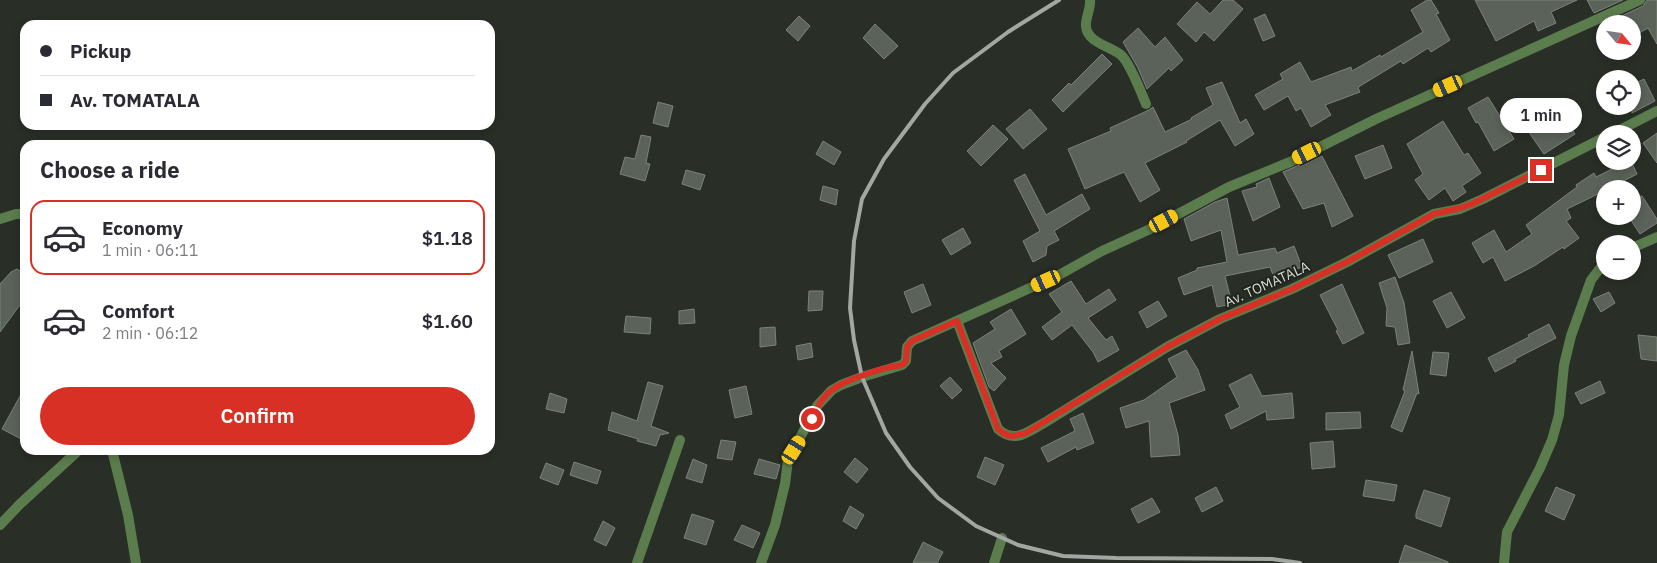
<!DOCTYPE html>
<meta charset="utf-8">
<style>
:root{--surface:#fff;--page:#f2f2f3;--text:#2b2b33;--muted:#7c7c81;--line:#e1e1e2;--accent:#d93025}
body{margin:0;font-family:"IBM Plex Sans",sans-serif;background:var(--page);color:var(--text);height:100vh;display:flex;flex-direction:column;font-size:19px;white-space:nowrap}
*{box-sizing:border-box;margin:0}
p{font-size:16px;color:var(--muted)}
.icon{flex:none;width:28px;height:28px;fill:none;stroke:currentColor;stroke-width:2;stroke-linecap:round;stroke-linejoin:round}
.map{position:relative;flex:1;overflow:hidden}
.drawer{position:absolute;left:20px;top:140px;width:475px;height:315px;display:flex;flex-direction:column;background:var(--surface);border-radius:15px;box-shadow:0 2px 8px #0003}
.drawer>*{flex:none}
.hud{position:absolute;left:20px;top:20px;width:475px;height:110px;border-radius:15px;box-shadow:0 2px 8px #0003;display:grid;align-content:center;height:110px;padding:0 20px;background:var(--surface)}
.needle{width:32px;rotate:119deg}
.fabs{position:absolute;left:1596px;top:15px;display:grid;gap:10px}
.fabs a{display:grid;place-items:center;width:45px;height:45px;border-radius:50%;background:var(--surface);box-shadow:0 2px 8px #0003;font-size:25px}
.end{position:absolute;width:22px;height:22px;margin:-11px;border:6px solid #d93025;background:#fff;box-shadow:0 0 0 2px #fff}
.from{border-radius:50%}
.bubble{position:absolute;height:35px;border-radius:18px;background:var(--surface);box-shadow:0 2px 8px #0003;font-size:16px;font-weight:600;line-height:35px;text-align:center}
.car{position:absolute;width:15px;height:30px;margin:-15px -8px;border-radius:6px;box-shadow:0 0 4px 1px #0007;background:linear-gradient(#f5c518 24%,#345 0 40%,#f5c518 0 76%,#345 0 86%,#f5c518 0)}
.hud b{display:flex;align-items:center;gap:18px;height:48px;font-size:19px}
.hud b+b{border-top:1px solid var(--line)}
.hud i{width:12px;height:12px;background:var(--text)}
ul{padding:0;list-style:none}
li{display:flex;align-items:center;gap:15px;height:75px;margin:0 10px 8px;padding:0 10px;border:2px solid transparent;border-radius:15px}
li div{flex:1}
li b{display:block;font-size:19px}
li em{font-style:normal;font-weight:600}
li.on{border-color:var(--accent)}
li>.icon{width:45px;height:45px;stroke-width:1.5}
h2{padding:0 20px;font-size:22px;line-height:60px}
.action{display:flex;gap:10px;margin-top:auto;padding:10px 20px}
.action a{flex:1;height:58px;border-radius:30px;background:var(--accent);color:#fff;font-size:20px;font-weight:600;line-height:58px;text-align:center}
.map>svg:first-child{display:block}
.building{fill:#5b6259;stroke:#7b8379}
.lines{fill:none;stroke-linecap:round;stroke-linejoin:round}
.minor{stroke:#5b7c4d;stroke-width:10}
.rail{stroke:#a2a7a1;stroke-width:4}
.route{stroke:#d93025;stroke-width:6}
.labels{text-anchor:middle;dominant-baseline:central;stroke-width:4;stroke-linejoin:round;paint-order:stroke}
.street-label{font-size:14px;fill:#d8dcd7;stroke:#20261d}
</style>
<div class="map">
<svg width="1657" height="563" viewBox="0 0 1657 563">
<rect width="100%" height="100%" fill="#292f27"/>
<g class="building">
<polygon points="1223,0 1233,0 1243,9 1214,41 1204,32 1196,42 1177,24 1197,2 1210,14"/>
<polygon points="1427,0 1431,0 1439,13 1436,14 1450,40 1431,52 1428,48 1403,64 1401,61 1360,86 1358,88 1360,92 1325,105 1331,115 1311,127 1301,108 1296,111 1288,96 1264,110 1255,95 1283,79 1280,74 1300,62 1311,82 1351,67 1352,71 1380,55 1381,57 1423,32 1411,10"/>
<polygon points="1475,0 1577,0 1551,12 1556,23 1538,31 1534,21 1496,41"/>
<polygon points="1587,0 1623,0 1594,13"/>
<polygon points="1647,0 1657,0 1657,44 1648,28 1632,37 1632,24 1604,24 1643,6"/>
<polygon points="1265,14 1275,36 1263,41 1254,19"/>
<polygon points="799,16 810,26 798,41 786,30"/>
<polygon points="875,24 898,46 884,59 863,38"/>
<polygon points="1138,28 1155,47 1165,37 1183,60 1171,71 1169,68 1147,89 1138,68 1123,42"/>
<polygon points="1102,54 1112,64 1063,112 1052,100 1069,83 1071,85"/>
<polygon points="1644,79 1655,101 1632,113 1632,85"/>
<polygon points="1222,82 1240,123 1246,119 1254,134 1235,146 1220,120 1186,141 1187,142 1145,163 1160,190 1140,202 1124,172 1085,189 1068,149 1111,131 1110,128 1149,110 1153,107 1165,132 1192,119 1191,118 1213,105 1206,88"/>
<polygon points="1488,97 1514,139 1494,151 1478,122 1476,123 1468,108"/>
<polygon points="658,102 673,106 668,127 653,123"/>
<polygon points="1030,109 1047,129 1023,149 1006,129"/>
<polygon points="1559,110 1575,134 1544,154 1528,131"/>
<polygon points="1443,121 1464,155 1468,153 1481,173 1462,186 1466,192 1453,201 1445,188 1429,200 1415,180 1423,174 1407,144"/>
<polygon points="993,125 1008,139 981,166 967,151"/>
<polygon points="1657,133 1657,163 1643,143"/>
<polygon points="641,135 651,137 646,163 650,164 645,181 620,174 625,157 635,159"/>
<polygon points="823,141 841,152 834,165 816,154"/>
<polygon points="1383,145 1392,168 1365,179 1355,156"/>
<polygon points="1322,156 1353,216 1332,227 1324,203 1303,209 1283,172 1299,165 1300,167"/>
<polygon points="1628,161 1631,161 1637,174 1616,185 1615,183 1600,193 1567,209 1571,218 1566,221 1579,238 1564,249 1563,247 1534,266 1505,281 1493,257 1483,263 1472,243 1494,230 1506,252 1532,234 1526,225 1577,187 1576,185 1594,173 1596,177"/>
<polygon points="686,170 705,175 700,190 682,184"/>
<polygon points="1025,174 1046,215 1082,194 1090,209 1054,231 1059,240 1047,246 1046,255 1033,262 1023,241 1040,231 1014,180"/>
<polygon points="1269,178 1280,207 1253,221 1242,191 1257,187 1256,184"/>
<polygon points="823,186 838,190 836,205 820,200"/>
<polygon points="1642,196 1657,219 1657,223 1640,234 1632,222 1632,198"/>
<polygon points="1227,198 1238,255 1275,248 1277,253 1294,246 1302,267 1274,278 1270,267 1225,276 1232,304 1217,307 1212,285 1184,295 1178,278 1197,270 1197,268 1227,262 1221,230 1191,241 1184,219 1215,202"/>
<polygon points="963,228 971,243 951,255 942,240"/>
<polygon points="1423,239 1433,262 1399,278 1388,255"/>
<polygon points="17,269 25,274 25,298 0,332 0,284 11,272"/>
<polygon points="1395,277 1404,303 1410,343 1398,345 1395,327 1386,326 1387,308 1379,283"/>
<polygon points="1071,281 1086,304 1109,289 1116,300 1088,318 1106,340 1112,336 1119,350 1098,362 1093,352 1072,325 1052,340 1042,327 1062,312 1049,294"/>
<polygon points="923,284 931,305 912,313 904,292"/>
<polygon points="1342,284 1364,333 1343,344 1336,331 1338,330 1320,295"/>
<polygon points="809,291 823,291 822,310 808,311"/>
<polygon points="1451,292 1465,318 1447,328 1433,301"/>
<polygon points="1609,292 1615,303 1601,312 1593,299"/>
<polygon points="1158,301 1167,316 1147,328 1139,312"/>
<polygon points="694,309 695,323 679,324 679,311"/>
<polygon points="1011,309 1026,334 999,351 1002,357 991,363 1006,378 994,391 989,387 973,343 995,329 990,322"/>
<polygon points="626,316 651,318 650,334 624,332"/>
<polygon points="1549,324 1556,338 1515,359 1516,361 1495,372 1488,358 1529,337 1528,335"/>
<polygon points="775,327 776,345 760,347 760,328"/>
<polygon points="1638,335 1657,337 1657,361 1641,359"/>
<polygon points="811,343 813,357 798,360 796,346"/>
<polygon points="1186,350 1198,370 1205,390 1169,403 1178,435 1180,455 1151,457 1149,421 1126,428 1120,408 1144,400 1177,377 1168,359"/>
<polygon points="1412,351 1419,394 1417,393 1402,432 1391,427 1405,391 1403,390"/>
<polygon points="1433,352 1449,353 1446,376 1430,374"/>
<polygon points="1251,374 1262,396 1292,393 1294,418 1267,420 1266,411 1231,429 1225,415 1240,407 1229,385"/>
<polygon points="950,377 962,390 952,399 940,386"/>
<polygon points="1600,381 1605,393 1581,404 1575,393"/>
<polygon points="648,382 663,386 651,426 669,433 660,435 656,446 637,441 638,439 608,430 612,412 637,421"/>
<polygon points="746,386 752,414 735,418 729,390"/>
<polygon points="25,387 25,441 2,429"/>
<polygon points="550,393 567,399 564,413 546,409"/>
<polygon points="1360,412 1361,428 1326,430 1326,413"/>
<polygon points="1083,413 1094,443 1077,450 1076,447 1048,462 1041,448 1075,431 1070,419"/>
<polygon points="721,440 736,442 732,460 717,458"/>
<polygon points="1333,441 1335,467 1312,469 1310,443"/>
<polygon points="985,457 1004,465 995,485 977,477"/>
<polygon points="855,458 868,469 857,483 844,472"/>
<polygon points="693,459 707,465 702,483 686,478"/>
<polygon points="759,459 780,465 776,479 754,474"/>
<polygon points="574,462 601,471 597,484 570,475"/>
<polygon points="546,463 564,470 558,485 540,478"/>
<polygon points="1366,480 1397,485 1394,501 1363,496"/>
<polygon points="1216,487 1223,501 1202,512 1195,498"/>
<polygon points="1556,487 1575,495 1564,520 1545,511"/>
<polygon points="1424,490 1450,498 1441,527 1416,518 1416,513"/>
<polygon points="1152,498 1160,512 1138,523 1131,509"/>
<polygon points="850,506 864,515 856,529 843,521"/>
<polygon points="692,514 714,521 706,545 684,538"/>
<polygon points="603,521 615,528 606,546 594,540"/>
<polygon points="742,525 760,533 753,548 734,540"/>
<polygon points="923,542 943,552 937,563 913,563"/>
<polygon points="1405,545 1448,562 1448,563 1399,563"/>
</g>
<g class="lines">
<g class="minor">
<path d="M1090,0c1,9 -5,18 -4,27 2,16 24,19 35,28 9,8 20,37 25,49"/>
<polyline points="1612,134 1657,111"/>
<polyline points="0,219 16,214 25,214"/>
<polyline points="1632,248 1657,237"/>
<path d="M957,321l41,108c17,15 29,3 46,-6l123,-76 53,-28 72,-30 55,-27 87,-48 26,-5 23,-10 122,-62"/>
<polyline points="112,450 128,515 136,563"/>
<polyline points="0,525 20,504 79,450"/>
<polyline points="637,563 680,440"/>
<polyline points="761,563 775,525 785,484 788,460 817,406 832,390 841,385 862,377 902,365 906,361 907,347 912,341 1059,275 1102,251 1148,230 1229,187 1290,162 1376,119 1640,0"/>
<polyline points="994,563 1002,538"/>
<polyline points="1504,563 1507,532 1540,468 1552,440 1559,415 1564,365 1571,336 1591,280 1605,262"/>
</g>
<polyline class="rail" points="1059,0 1008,32 953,73 925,104 884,159 862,199 854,241 850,308 854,340 862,377 886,433 910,467 938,498 976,526 1018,545 1063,556 1116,558 1272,559 1300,563"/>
</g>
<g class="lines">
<path class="route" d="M812,419c5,-11 10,-22 20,-29 13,-10 52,-23 70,-25l4,-4 1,-14 5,-6 45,-20 41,108c10,9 15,8 28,4l141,-86 53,-28 72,-30 55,-27 87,-48 26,-6 12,-4 69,-34"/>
</g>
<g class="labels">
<g class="street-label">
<text transform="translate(1267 284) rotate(-24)">Av. TOMATALA</text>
</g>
</g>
</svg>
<div class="fabs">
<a><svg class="needle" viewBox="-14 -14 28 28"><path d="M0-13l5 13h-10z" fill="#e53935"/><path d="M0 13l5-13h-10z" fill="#7c7c81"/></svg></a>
<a><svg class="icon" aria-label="locate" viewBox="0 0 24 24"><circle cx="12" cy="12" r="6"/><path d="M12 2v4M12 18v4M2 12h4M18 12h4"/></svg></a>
<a><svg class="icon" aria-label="layers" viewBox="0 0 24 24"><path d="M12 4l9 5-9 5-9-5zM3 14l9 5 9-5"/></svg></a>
<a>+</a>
<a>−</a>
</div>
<i class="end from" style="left:812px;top:419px"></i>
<i class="end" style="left:1541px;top:170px"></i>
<div class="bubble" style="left:1500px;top:98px;width:82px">1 min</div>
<i class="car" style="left:1448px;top:86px;rotate:246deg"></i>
<i class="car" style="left:1307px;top:153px;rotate:244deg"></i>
<i class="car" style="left:1164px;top:221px;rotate:62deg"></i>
<i class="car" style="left:1046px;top:281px;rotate:246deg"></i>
<i class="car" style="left:794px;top:450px;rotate:32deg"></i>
<div class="hud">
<b><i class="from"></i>Pickup</b>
<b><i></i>Av. TOMATALA</b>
</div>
<section class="drawer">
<h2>Choose a ride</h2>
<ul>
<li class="on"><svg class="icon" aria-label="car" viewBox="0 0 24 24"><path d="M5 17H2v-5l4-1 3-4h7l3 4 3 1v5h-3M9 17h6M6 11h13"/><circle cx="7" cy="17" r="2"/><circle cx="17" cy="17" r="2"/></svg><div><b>Economy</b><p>1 min · 06:11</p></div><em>$1.18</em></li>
<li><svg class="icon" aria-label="car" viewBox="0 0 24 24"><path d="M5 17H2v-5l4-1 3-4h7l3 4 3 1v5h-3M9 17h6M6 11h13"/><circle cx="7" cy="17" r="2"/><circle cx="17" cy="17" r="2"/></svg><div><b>Comfort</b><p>2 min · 06:12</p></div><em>$1.60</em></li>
</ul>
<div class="action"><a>Confirm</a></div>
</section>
</div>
